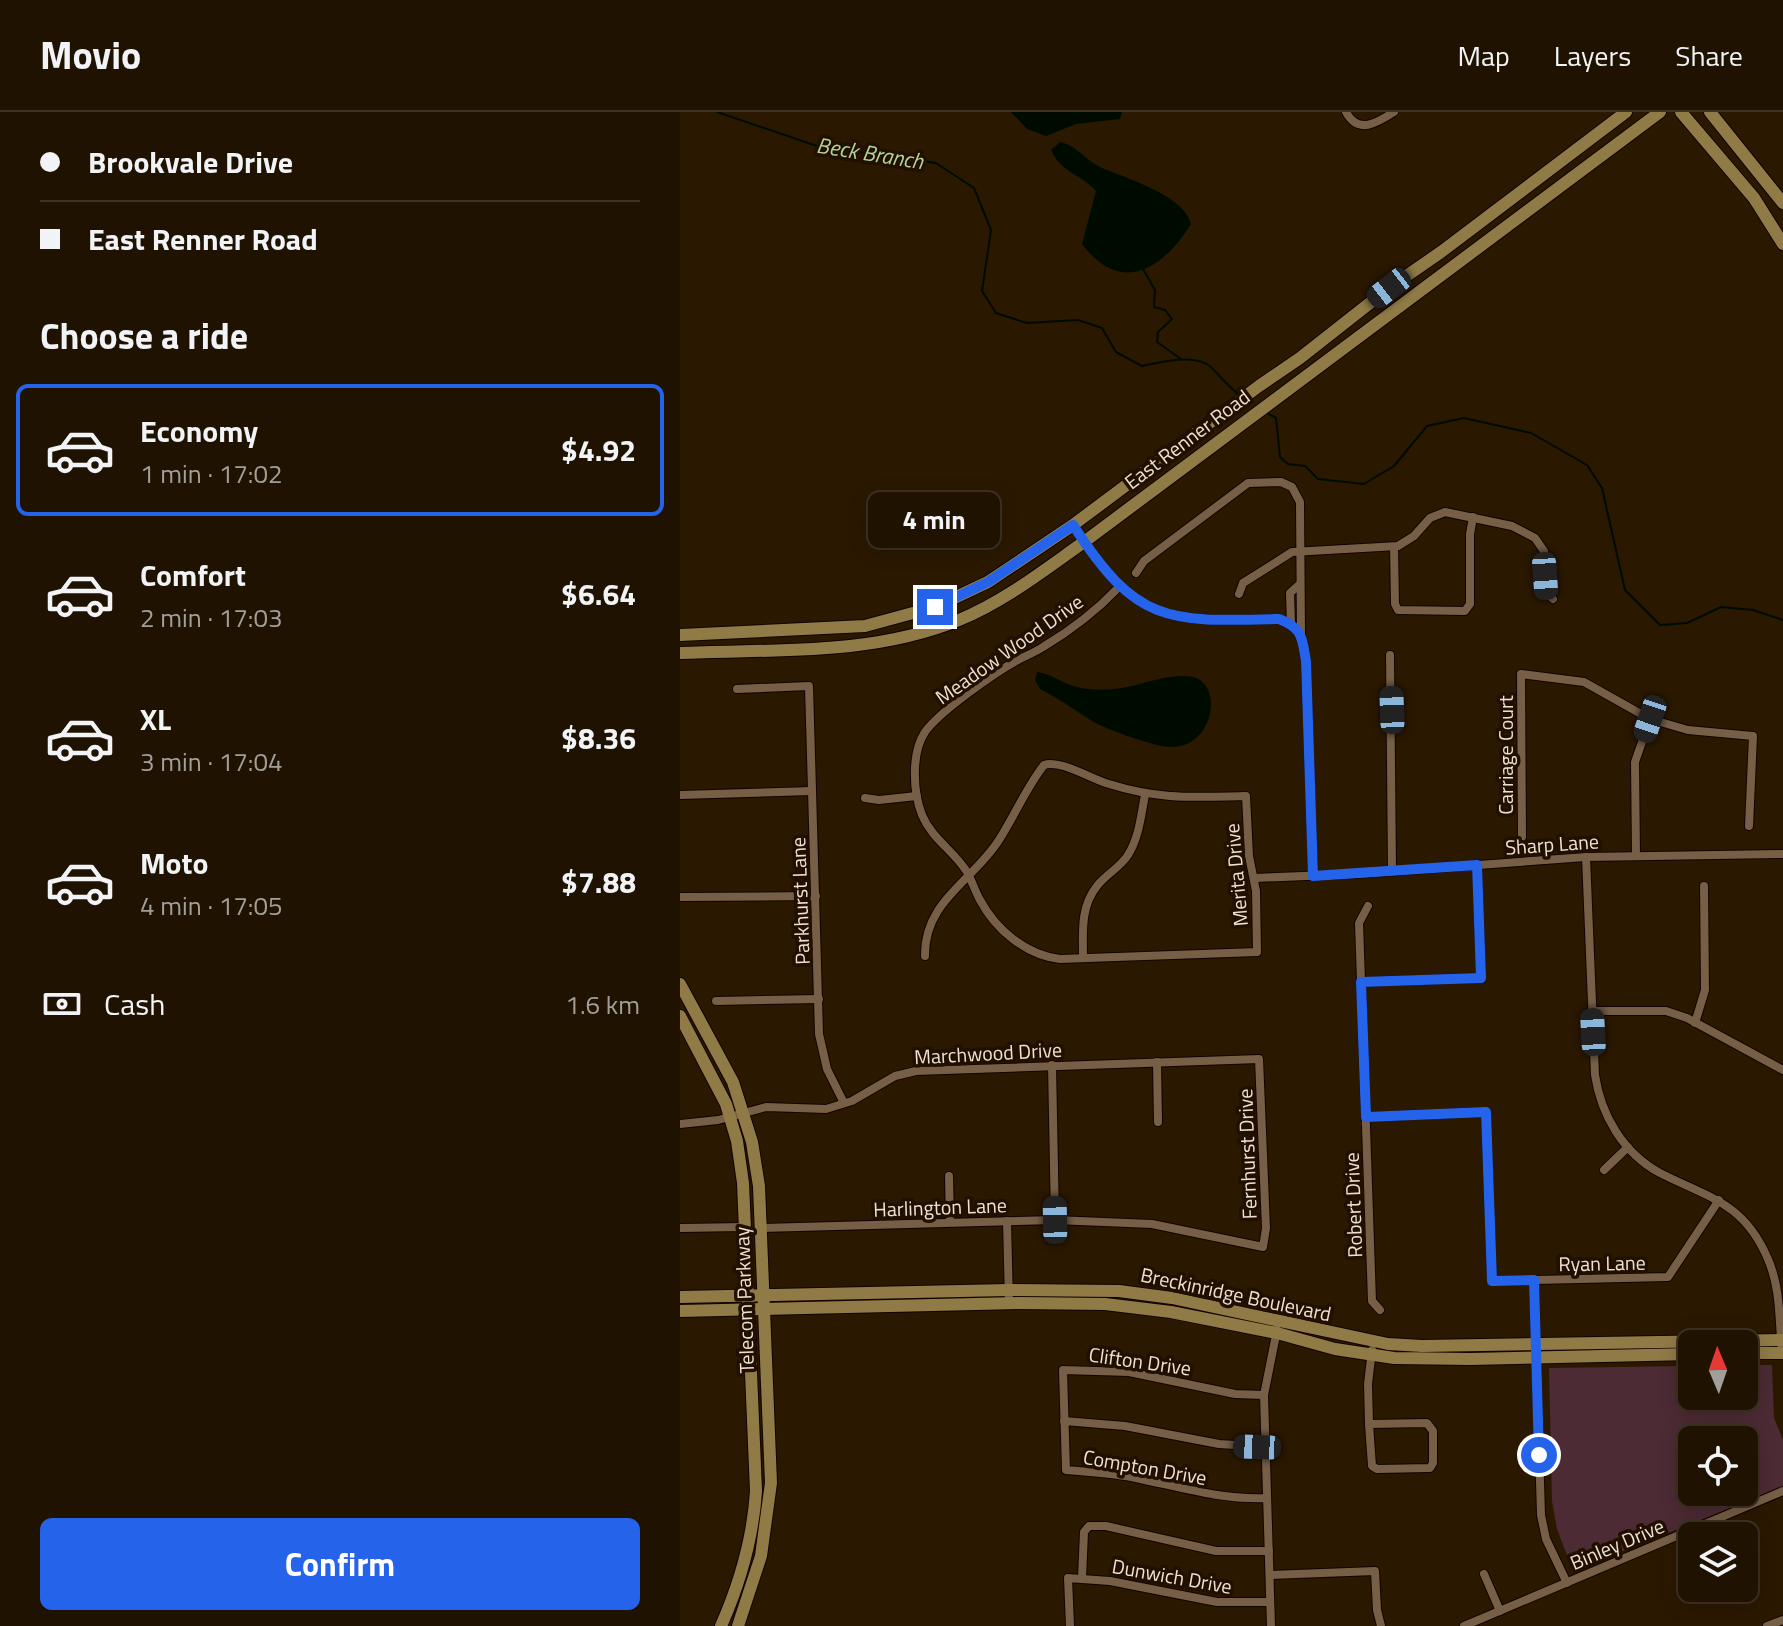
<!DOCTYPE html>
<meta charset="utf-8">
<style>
:root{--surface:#201201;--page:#281b0b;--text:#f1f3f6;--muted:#a29e99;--line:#3d3223;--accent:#2563eb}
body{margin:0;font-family:"Titillium Web",sans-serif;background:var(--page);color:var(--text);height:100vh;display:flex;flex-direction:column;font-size:30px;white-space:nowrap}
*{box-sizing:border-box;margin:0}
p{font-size:26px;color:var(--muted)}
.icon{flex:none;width:44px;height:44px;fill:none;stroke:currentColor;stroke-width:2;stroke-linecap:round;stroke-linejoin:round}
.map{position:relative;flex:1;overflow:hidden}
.sheet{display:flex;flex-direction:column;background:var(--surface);width:680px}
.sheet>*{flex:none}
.hud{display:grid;align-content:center;height:176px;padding:0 40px;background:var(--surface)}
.needle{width:52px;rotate:358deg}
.buttons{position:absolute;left:998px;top:1218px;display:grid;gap:16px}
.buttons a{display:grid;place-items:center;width:80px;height:80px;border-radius:12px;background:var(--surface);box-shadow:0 4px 20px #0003,0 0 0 2px var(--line);font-size:40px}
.end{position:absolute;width:36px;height:36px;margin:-18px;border:10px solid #2563eb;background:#fff;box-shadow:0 0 0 4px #fff}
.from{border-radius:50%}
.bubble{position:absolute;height:56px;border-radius:12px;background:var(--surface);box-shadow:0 4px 20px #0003,0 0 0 2px var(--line);font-size:26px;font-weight:700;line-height:56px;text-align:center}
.car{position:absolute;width:24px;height:48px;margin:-24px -12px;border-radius:10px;box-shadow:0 0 6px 2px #0007;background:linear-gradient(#222 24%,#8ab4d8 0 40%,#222 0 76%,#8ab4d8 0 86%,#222 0)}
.hud b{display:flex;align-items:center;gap:28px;height:76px;font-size:30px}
.hud b+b{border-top:2px solid var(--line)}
.hud i{width:20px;height:20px;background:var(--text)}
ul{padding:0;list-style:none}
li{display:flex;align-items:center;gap:24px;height:132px;margin:0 16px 12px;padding:0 24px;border:4px solid transparent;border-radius:12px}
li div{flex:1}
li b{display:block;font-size:30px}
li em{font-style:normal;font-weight:700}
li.on{border-color:var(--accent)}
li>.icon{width:72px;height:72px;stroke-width:1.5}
h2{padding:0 40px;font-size:36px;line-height:96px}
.pay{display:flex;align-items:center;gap:20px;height:88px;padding:0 40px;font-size:30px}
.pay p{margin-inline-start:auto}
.action{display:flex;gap:16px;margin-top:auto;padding:16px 40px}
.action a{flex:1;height:92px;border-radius:12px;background:var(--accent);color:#fff;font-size:32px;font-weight:700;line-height:92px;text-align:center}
header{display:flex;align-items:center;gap:48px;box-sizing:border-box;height:112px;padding:0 40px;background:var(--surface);border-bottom:2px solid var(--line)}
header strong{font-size:38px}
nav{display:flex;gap:44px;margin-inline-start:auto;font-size:28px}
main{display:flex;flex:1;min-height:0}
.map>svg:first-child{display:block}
.green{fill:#4c2b34;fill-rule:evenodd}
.water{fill:#000b00}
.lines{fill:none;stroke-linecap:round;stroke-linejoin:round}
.stream{stroke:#000b00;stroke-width:2}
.street-casing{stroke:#120300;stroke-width:10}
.secondary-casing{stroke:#120300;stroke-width:14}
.street{stroke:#765f46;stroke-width:8}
.secondary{stroke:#907b47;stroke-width:12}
.route{stroke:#2563eb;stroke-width:10}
.labels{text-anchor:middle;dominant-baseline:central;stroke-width:7;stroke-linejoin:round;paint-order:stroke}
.street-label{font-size:20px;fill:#eee1d3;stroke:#210f00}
.water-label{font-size:22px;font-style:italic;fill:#b1d59b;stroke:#210f00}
</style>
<header>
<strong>Movio</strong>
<nav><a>Map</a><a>Layers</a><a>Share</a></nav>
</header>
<main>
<section class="sheet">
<div class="hud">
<b><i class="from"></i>Brookvale Drive</b>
<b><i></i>East Renner Road</b>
</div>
<h2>Choose a ride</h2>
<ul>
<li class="on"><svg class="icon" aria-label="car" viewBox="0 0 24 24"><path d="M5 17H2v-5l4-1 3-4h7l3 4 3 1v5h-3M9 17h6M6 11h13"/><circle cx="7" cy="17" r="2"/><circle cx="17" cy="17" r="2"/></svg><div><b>Economy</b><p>1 min · 17:02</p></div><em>$4.92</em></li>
<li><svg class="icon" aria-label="car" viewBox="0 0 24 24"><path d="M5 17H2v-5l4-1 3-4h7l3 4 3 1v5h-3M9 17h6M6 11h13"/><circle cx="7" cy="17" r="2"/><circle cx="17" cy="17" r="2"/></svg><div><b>Comfort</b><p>2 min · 17:03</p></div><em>$6.64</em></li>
<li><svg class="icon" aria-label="car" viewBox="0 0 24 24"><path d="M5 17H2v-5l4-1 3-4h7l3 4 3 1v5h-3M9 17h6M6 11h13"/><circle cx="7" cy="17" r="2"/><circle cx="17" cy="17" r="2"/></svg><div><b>XL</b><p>3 min · 17:04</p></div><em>$8.36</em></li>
<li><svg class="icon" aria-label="car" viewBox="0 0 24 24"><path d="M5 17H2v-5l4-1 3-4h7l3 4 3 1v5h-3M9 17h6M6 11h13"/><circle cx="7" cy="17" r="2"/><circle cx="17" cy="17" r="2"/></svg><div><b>Moto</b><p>4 min · 17:05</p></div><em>$7.88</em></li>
</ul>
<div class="pay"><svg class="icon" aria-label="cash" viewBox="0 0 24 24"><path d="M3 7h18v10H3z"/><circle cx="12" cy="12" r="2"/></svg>Cash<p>1.6 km</p></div>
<div class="action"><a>Confirm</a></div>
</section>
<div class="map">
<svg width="1103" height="1514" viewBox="0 0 1103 1514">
<rect width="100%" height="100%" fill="#2b1801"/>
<path class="green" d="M1064,1253h28l2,53 9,22v47l-210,84 -16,-42 -5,-28 -3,-133 143,-2v30h52zM1012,1328h52v52h-52z"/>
<g class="water">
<polygon points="331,0 442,0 440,7 396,12 366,24 347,17"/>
<path d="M380,30c18,4 26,19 42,26 24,10 83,28 89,56 -28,45 -70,72 -109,20l14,-53c-16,-18 -34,-17 -45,-41z"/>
<path d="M357,560c15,2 26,12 40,15 11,3 25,3 37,2 25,-2 53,-17 79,-12 32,7 21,79 -31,69 -19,-4 -54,-16 -70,-25 -17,-11 -34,-23 -52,-32l-5,-9z"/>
</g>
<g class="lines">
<g class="stream">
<path d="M37,0l103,35 116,16 38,25 17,42 -9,61 14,22 31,10 51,-3 24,8 14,24 26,14c20,-4 45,-11 65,-2 7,4 21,24 33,31"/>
<polyline points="463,157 475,178 474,195 485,198 492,207 478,220 477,230 501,247"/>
<polyline points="585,300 596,306 600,345 608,352 625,354 638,367 684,372 714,354 747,314 784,306 851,321 907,353 922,376 945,478 980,513 1007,511 1041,495 1073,498 1103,508"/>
</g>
<g class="street-casing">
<g id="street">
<path d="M666,0c12,23 31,11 48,0"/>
<path d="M393,413c64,99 94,97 206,94 24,10 23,19 27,42l7,215"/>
<polyline points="714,435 715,492 718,498 785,499 790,492 790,422 793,405"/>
<polyline points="456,461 464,449 568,371 601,370 612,375 620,390 621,522"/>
<polyline points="559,482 563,471 612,440 718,434 734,424 750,406 765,400 832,414 855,426 864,439 866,480 873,487"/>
<polyline points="611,512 610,481 620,472"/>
<polyline points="710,543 712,759"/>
<polyline points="57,577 129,574 139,922 147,957 164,991"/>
<polyline points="0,683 132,679"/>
<polyline points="185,686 199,688 237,684"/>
<polyline points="842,725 841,562 904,570 970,607 1008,618 1073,624 1069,714"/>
<polyline points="956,743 955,650 970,607"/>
<path d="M906,745l9,218c6,40 28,78 65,98 47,24 83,29 107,84 14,30 12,64 15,96"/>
<polyline points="574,766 676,762 906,745 1103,742"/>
<polyline points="0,785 136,784"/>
<polyline points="688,794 679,811 692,1189 700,1198"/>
<path d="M245,844c-1,-55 48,-75 74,-116 16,-25 27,-52 45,-75 16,-6 47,14 65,19 51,16 85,13 137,12l3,60 7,35 1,61 -197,7c-34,-4 -64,-29 -80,-59 -5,-9 -8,-19 -13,-28 -13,-21 -35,-33 -45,-57 -9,-23 -11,-62 3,-83 14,-20 68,-58 91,-71 9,-5 18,-8 27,-14 27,-16 55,-38 76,-60"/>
<path d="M403,846c0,-25 -3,-51 14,-72 9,-12 23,-18 31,-31 11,-17 13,-40 17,-60"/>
<polyline points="681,870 801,866 797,753"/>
<polyline points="36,889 139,887"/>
<polyline points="912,899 986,899 1007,906 1103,958"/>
<polyline points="1015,911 1025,878 1024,774"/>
<polyline points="477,950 478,1010"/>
<polyline points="372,953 375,1108"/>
<polyline points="686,1005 806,1000 812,1169 988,1165 1039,1088"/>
<polyline points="0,1012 38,1008 86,995 146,997 172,989 215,964 236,959 579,947 586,1116 583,1135 472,1112 375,1108 80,1116"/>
<polyline points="924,1058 948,1035"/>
<polyline points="269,1064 270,1110"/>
<polyline points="327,1109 329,1191"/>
<polyline points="0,1116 65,1115"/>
<polyline points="854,1168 861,1403 866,1427 887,1471"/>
<path d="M584,1283l-29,-1 -106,-22 -66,-2 3,100c23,2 47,3 70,8 44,9 85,22 131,20"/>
<polyline points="384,1309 445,1314 539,1332 586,1335"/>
<polygon points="747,1311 753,1319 753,1351 750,1356 697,1357 692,1354 689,1312"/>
<polyline points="689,1312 688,1272 692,1238"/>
<polyline points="804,1462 820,1499"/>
<polyline points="590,1463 695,1459 697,1498 701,1514"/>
<polyline points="402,1466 404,1420 409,1414 426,1414 536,1439 589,1439"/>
<polyline points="390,1514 388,1466 430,1469 537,1490 590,1490"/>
<polyline points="591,1514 584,1283 597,1218"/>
<polyline points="784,1514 1103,1379"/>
<polyline points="1087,1514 1103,1508"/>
</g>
</g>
<g class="secondary-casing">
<g id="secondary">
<polyline points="1001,0 1074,86 1103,132"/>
<polyline points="1030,0 1103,91"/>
<polyline points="0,523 185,514 255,495 308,470 393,413 579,274 620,246 709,176 761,140 946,0"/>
<path d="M0,541c93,-4 191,3 279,-33 46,-19 85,-50 125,-78l576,-430"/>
<polyline points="0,872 53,970 72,1030 79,1074 91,1371 81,1444 58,1514"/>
<path d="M0,904l46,88 11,37 6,42 13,308c-3,47 -16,92 -35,135"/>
<polyline points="0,1185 328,1178 439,1179 492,1186 708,1232 742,1234 1103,1228"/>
<polyline points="0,1199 340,1191 425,1192 491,1200 597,1221 655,1237 714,1246 790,1247 1012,1242"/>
<polyline points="1064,1241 1103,1241"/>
</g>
</g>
<use href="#street" class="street"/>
<use href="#secondary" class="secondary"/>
</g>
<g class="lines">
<path class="route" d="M255,495l53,-25 85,-57c64,99 94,97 206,94 24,9 23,19 27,42l7,215 164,-11 4,113 -120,4 5,135 120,-5 6,169 42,-1 5,175"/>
</g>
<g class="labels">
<g class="street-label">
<text transform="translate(507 327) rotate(-37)">East Renner Road</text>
<text transform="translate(329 537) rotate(-35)">Meadow Wood Drive</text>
<text transform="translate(825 643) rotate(-90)">Carriage Court</text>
<text transform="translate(872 732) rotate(-4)">Sharp Lane</text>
<text transform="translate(556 763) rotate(-95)">Merita Drive</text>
<text transform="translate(120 789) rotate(-92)">Parkhurst Lane</text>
<text transform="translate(308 941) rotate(-3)">Marchwood Drive</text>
<text transform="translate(567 1042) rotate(-92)">Fernhurst Drive</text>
<text transform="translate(673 1093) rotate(-92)">Robert Drive</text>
<text transform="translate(260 1095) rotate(-2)">Harlington Lane</text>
<text transform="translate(922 1151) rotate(-1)">Ryan Lane</text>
<text transform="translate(556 1182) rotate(12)">Breckinridge Boulevard</text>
<text transform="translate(64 1188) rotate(-92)">Telecom Parkway</text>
<text transform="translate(460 1249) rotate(8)">Clifton Drive</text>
<text transform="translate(465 1355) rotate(10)">Compton Drive</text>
<text transform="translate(937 1432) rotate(-23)">Binley Drive</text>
<text transform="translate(492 1464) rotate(10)">Dunwich Drive</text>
</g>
<g class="water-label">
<text transform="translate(190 41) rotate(9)">Beck Branch</text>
</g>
</g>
</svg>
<div class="buttons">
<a><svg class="needle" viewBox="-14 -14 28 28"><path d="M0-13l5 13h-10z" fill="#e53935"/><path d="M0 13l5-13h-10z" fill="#a29e99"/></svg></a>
<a><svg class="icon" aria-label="locate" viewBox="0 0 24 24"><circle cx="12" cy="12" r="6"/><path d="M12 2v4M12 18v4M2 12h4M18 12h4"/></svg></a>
<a><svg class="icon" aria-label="layers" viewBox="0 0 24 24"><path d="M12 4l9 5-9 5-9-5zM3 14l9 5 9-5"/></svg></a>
</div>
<i class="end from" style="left:859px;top:1343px"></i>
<i class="end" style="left:255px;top:495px"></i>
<div class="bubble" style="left:188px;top:380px;width:132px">4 min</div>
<i class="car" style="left:709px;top:176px;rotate:232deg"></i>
<i class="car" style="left:865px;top:464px;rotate:176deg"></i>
<i class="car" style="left:712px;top:598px;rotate:358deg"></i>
<i class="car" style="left:970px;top:607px;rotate:199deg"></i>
<i class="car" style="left:913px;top:920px;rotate:357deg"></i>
<i class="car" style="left:375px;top:1108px;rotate:359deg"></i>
<i class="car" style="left:577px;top:1335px;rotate:272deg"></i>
</div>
</main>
